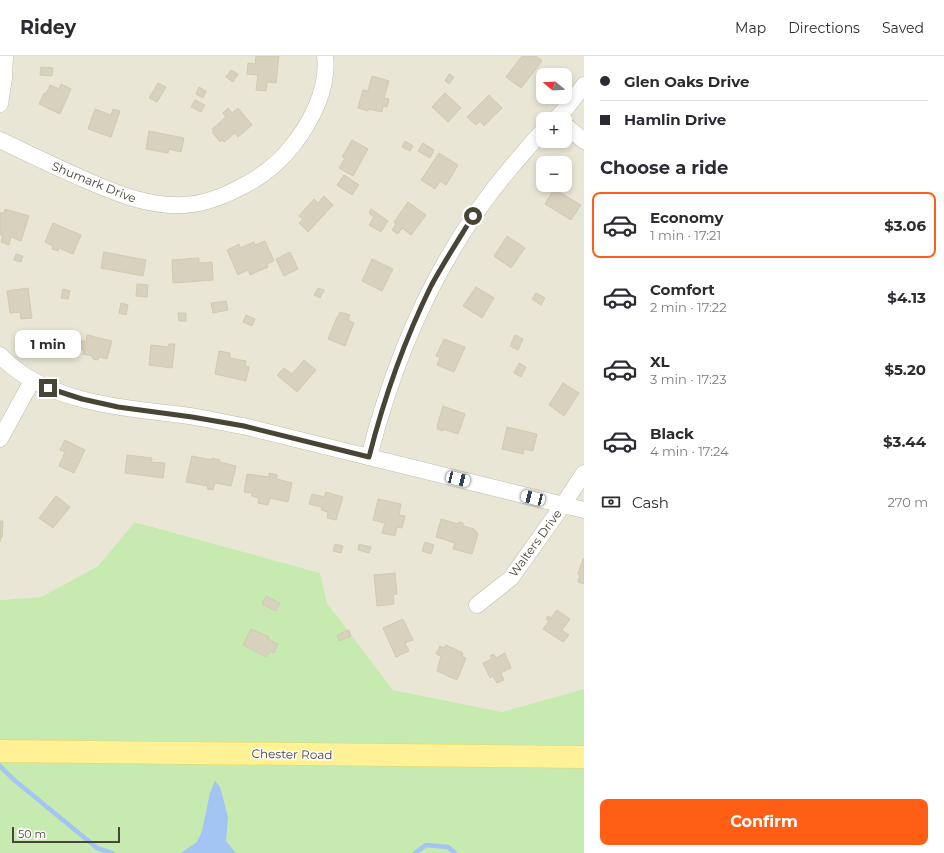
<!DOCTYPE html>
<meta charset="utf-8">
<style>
:root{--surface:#fff;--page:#f7f7f7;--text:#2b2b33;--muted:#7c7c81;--line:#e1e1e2;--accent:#ff5e14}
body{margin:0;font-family:Montserrat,sans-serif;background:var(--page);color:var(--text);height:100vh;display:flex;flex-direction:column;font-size:15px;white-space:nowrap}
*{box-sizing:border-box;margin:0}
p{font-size:13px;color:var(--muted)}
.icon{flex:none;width:22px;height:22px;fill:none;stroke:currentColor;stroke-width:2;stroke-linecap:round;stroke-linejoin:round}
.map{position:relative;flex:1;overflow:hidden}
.panel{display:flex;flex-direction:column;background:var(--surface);width:360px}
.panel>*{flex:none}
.banner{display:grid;align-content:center;height:88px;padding:0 16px;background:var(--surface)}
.needle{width:26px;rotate:288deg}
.controls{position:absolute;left:536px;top:12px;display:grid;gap:8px}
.controls a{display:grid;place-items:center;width:36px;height:36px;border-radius:8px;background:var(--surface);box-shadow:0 2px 6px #0003;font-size:20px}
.scale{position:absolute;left:12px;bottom:10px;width:108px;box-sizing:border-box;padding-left:4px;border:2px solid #484436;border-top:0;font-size:11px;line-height:14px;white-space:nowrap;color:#484436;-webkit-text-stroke:3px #fff;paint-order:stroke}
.end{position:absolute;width:18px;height:18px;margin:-9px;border:5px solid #484436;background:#fff;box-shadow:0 0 0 2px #fff}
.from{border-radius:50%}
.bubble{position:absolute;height:28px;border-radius:8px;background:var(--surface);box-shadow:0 2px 6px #0003;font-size:13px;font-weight:700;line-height:28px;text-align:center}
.car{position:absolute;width:12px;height:24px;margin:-12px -6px;border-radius:5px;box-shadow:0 0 3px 1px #0007;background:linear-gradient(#fff 24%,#345 0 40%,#fff 0 76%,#345 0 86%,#fff 0)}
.banner b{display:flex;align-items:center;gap:14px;height:38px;font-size:15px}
.banner b+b{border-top:1px solid var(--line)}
.banner i{width:10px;height:10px;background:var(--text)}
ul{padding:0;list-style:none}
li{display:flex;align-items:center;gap:12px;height:66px;margin:0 8px 6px;padding:0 8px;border:2px solid transparent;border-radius:8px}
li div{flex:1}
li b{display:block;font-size:15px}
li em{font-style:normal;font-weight:700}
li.current{border-color:var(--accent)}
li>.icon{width:36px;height:36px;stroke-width:1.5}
h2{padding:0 16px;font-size:18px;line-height:48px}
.pay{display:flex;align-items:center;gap:10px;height:44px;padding:0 16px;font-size:15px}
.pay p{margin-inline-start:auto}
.primary-button{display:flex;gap:8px;margin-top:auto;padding:8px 16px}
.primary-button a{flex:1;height:46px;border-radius:8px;background:var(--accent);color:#fff;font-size:16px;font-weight:700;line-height:46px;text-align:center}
header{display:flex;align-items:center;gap:24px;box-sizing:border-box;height:56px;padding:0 20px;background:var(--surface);border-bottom:1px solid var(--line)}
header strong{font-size:19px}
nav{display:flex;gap:22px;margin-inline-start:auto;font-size:14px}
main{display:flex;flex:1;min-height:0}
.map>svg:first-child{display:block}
.residential{fill:#e9e6d6;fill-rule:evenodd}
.green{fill:#c6eaaf}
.water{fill:#a2c5f3}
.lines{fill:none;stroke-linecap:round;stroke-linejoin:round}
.stream{stroke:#a2c5f3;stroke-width:4.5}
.building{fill:#d7d1bd;stroke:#d2cab0}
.street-casing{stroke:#c1bcaa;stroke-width:17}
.primary-casing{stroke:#e9d662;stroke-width:23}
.street{stroke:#fff;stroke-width:16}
.primary{stroke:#fff296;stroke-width:22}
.route{stroke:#484436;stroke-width:5}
.labels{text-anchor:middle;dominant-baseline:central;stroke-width:3;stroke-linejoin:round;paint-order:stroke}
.street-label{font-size:12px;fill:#484436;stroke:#fff}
</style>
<header>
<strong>Ridey</strong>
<nav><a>Map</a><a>Directions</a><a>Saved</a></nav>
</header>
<main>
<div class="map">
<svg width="584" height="797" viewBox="0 0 584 797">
<rect width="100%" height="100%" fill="#f5f3e8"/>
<path class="residential" d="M0,0h584v633l-82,23 -109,-22 -66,-87 -7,-30 -184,-51 -38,44 -57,31 -41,3zM543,19h22v22h-22zM543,63h22v22h-22zM543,107h22v22h-22z"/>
<g class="green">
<polygon points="135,466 320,517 327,547 393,634 502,656 584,633 584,691 0,686 0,544 41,541 98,510"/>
<polygon points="0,703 584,711 584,797 0,797"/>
</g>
<polygon class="water" points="215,725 220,731 228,761 226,785 236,797 181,797 197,786 202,775 210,737"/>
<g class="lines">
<g class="stream">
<polyline points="0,710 13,723 97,792 112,797"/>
<polyline points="415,797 426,789 448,791 455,797"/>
</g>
</g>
<g class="building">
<polygon points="256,0 279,0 276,27 267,26 266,35 256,34 258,19 247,18 248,7 255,8"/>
<polygon points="522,0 536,0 542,5 521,32 506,21"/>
<polygon points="41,11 53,12 52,20 40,19"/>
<polygon points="231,14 238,18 233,26 226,21"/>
<polygon points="449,18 454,21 449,28 445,25"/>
<polygon points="372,20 389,25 384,42 389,43 387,51 383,50 382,56 368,53 368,55 358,52 363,34 368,35"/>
<polygon points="158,27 166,31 157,46 149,42"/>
<polygon points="61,28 71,33 60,58 39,48 44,37 46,38 50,29 59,33"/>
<polygon points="199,31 206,35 203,42 196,38"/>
<polygon points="445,37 461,52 448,66 432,51"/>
<polygon points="489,39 502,52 484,70 480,65 476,69 467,61"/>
<polygon points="195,44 205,49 201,56 191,51"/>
<polygon points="228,52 232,57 238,52 252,69 238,81 235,77 224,86 222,84 220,86 212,76 214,75 212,73 226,61 223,57"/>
<polygon points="95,53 111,59 113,53 120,55 111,81 88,73"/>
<polygon points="149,75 184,82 181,96 169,93 168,97 146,93"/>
<polygon points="352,84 368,93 353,120 339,112 345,102 342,101"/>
<polygon points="405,85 413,90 410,95 402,91"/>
<polygon points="423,87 434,94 430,102 418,95"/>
<polygon points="439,97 458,109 446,129 440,125 435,133 421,124"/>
<polygon points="344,119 359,129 352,139 337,129"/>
<polygon points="554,133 581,149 571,164 545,148"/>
<polygon points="324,140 333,149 308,176 299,167 303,163 299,160 314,143 318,147"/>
<polygon points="408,146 426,159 411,179 402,172 398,178 392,174 396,168 394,166"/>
<polygon points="5,153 29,160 21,185 11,181 9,189 1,186 3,179 0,179 0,157 4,157"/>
<polygon points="371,153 388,165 381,176 369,169 374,161 369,157"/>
<polygon points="53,167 81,179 73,198 59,192 58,195 52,193 53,190 45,186"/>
<polygon points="507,180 525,192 511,212 494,200"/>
<polygon points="265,185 274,205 267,208 268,211 250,219 248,214 238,219 227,194 239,188 240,192 254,186 255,189"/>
<polygon points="104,196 146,204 143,220 101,212"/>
<polygon points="290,196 298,213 284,220 276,203"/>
<polygon points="16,198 23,200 21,206 14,204"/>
<polygon points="199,202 199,207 212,206 213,224 173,227 172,204"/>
<polygon points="372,203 393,213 382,235 362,225"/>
<polygon points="137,228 148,229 147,241 136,240"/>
<polygon points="476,231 494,242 482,262 463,250"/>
<polygon points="28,232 32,262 21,263 20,256 10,257 7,235"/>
<polygon points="318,232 324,234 320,242 314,239"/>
<polygon points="63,233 70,235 68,243 61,242"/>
<polygon points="536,237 545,242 541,249 532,243"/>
<polygon points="226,245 228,254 213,257 211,247"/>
<polygon points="121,247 128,249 126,259 119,257"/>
<polygon points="340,256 350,259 348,264 354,267 345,290 328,283 337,261 338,261"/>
<polygon points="178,257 186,257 186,265 179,265"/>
<polygon points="246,259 255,263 252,270 243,266"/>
<polygon points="87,279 112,285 107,303 99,301 98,304 93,303 92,300 83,298 84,294 78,293 80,284 86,286"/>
<polygon points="515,279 523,283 518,294 510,290"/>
<polygon points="444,283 465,291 454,316 437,309 440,301 436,300"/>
<polygon points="169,288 175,288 172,312 149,309 151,289 168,291"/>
<polygon points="219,295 230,297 230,302 246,305 245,310 249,311 246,325 215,318"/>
<polygon points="304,304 316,314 297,336 277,319 284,312 292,318"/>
<polygon points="519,307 526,311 521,321 514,317"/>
<polygon points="563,327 579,337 564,360 549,349"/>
<polygon points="443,350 465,358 458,378 443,373 443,375 437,373 438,371 437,370"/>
<polygon points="507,371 537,378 533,395 524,393 523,398 502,393"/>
<polygon points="65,384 85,394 74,417 59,410 65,396 60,394"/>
<polygon points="127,399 152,402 151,406 165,407 163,422 125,417"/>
<polygon points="192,400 212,404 212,402 220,404 219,406 236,410 231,430 215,427 213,434 207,433 208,430 186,426"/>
<polygon points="269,417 277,419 277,423 292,427 288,446 270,442 268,449 258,447 259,442 252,440 252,437 244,436 247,418 269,421"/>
<polygon points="326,436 343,441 336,464 327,462 328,456 321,454 322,451 309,448 312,438 324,441"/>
<polygon points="56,440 70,451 53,472 39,462"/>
<polygon points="378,443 401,448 399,459 405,460 402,472 397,471 395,480 382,477 385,467 373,464"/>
<polygon points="441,463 458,468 459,466 463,467 463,470 474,473 478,478 472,498 453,493 455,487 436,481"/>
<polygon points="0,465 3,465 2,482 0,482 0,486"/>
<polygon points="425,486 434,489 431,498 422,495"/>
<polygon points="335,488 343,490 341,497 333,495"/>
<polygon points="359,488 371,491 369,497 358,494"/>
<polygon points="583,503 584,503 584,528 578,526 580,519 578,518"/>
<polygon points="395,517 397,538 393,539 394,548 377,550 374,519"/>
<polygon points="266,540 280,547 276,555 262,548"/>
<polygon points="557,554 570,563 562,574 569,579 563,586 543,573 549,565 546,563 548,560 551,562"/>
<polygon points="403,563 413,584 405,587 409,595 396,601 383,572"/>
<polygon points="251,573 269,581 268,583 278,588 274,597 270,595 266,601 243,589"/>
<polygon points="349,574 351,580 339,585 337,579"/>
<polygon points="446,589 463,597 462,600 466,602 457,624 437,615 441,600 436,598 440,590 444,592"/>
<polygon points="505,597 511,612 501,617 504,624 497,627 493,620 490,622 483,607 492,603 490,600 494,598 496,602"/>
</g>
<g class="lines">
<g class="street-casing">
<g id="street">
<polyline points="0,48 4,22 5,0"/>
<polyline points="556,63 568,50 584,29"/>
<polyline points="565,69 584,85"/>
<path d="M0,84c29,14 58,28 88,41 30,13 62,26 96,24 20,-1 38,-8 55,-17 21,-10 40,-25 54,-43 19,-24 36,-58 32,-89"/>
<path d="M0,299c45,49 128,53 190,61 18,3 36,7 53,10l341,84"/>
<polyline points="0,383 32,325"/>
<path d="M369,401c27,-106 72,-208 144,-292 10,-11 19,-23 30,-34"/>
<polyline points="477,549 511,522 563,449 584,417"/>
</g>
</g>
<g class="primary-casing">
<polyline id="primary" points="0,695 584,701"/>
</g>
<use href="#street" class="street"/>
<use href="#primary" class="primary"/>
</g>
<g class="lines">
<path class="route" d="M48,332l34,11 36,8 74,10 52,9 125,31c15,-59 35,-116 62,-171 13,-24 28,-47 42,-70"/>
</g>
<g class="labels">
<g class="street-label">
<text transform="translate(94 126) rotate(22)">Shumark Drive</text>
<text transform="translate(535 487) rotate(-54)">Walters Drive</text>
<text transform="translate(292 698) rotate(1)">Chester Road</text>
</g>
</g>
</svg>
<div class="controls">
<a><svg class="needle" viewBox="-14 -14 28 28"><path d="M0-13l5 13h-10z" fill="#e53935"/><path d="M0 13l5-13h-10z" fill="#7c7c81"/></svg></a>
<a>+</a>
<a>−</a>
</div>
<div class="scale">50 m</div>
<i class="end from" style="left:473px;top:160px"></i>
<i class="end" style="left:48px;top:332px"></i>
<div class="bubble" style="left:15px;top:274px;width:66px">1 min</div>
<i class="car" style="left:458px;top:423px;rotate:104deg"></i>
<i class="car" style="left:533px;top:442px;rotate:284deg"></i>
</div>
<section class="panel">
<div class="banner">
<b><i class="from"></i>Glen Oaks Drive</b>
<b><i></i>Hamlin Drive</b>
</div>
<h2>Choose a ride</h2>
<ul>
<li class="current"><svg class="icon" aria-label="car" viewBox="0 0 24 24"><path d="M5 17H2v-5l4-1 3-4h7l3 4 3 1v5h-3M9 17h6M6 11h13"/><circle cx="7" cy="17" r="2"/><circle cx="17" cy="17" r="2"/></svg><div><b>Economy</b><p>1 min · 17:21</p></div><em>$3.06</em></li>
<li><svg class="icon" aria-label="car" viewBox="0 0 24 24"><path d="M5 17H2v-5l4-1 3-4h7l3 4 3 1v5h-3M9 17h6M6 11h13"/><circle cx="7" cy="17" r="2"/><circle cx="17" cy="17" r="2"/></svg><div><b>Comfort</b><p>2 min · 17:22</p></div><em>$4.13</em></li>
<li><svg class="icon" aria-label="car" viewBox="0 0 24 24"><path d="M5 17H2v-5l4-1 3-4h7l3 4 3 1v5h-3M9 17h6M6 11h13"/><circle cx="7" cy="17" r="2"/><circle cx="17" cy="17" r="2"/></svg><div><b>XL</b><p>3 min · 17:23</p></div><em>$5.20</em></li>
<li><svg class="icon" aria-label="car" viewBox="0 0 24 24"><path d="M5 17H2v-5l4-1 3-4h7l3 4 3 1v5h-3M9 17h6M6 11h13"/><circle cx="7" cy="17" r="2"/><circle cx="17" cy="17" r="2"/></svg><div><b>Black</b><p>4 min · 17:24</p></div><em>$3.44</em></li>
</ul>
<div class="pay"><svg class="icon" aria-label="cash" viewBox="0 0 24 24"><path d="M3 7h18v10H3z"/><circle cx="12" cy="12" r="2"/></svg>Cash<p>270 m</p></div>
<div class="primary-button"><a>Confirm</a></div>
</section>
</main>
